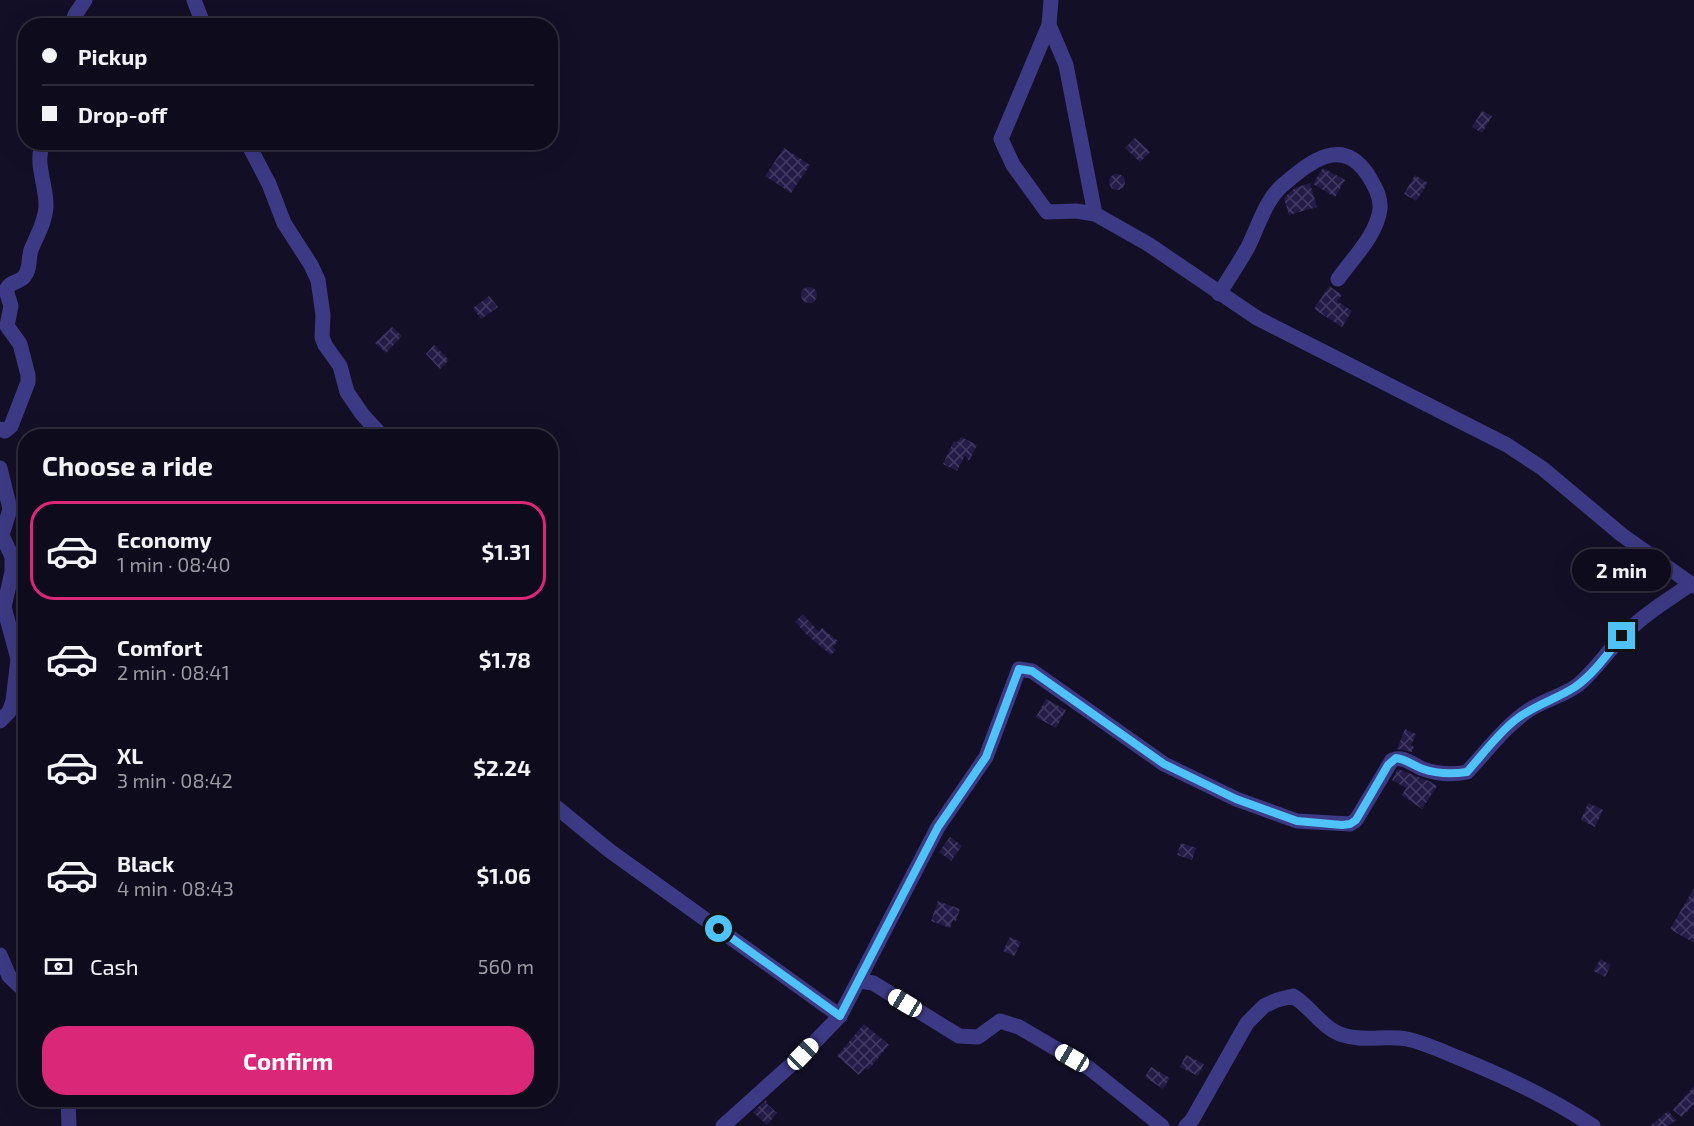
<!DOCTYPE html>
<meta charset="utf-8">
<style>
:root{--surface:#0e0b1c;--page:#1c1929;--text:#f1f3f6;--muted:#9b9ba3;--line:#2e2b3b;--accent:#db2777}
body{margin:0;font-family:"Exo 2",sans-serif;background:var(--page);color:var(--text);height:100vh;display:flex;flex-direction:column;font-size:22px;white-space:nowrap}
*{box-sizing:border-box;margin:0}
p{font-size:20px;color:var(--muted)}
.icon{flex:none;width:33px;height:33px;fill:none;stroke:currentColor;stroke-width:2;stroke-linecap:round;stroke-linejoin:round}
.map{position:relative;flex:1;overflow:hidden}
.side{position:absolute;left:18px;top:429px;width:540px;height:678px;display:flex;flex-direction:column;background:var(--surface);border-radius:24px;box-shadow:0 6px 24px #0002,0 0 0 2px var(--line)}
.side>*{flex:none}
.hud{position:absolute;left:18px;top:18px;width:540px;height:132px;border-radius:24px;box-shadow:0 6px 24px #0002,0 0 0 2px var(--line);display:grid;align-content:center;height:132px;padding:0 24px;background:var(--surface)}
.end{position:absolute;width:27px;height:27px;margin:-14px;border:8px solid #4fc3f7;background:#111;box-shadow:0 0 0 3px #111}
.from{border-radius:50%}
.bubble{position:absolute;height:42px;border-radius:21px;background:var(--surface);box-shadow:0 6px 24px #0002,0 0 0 2px var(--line);font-size:20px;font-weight:700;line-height:42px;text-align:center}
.car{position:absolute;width:18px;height:36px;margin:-18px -9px;border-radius:8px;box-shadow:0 0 4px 2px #0007;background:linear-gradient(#fff 24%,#345 0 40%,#fff 0 76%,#345 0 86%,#fff 0)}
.hud b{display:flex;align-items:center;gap:21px;height:57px;font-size:22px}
.hud b+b{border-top:2px solid var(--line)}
.hud i{width:15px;height:15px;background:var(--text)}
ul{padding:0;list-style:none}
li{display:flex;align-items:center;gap:18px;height:99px;margin:0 12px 9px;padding:0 12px;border:3px solid transparent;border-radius:24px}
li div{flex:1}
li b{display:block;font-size:22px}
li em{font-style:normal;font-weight:700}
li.on{border-color:var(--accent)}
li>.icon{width:54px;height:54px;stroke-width:1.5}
h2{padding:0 24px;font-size:27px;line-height:72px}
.pay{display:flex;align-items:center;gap:15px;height:66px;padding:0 24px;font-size:22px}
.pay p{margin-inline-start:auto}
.cta{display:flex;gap:12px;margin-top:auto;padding:12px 24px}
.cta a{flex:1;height:69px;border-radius:24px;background:var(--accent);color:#fff;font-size:24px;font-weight:700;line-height:69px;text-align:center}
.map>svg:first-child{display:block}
.building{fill:url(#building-cross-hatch)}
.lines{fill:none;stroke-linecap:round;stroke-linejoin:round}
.minor{stroke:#3d3a85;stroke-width:15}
.route{stroke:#4fc3f7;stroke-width:8}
</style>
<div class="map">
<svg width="1694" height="1126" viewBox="0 0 1694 1126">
<defs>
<pattern id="building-cross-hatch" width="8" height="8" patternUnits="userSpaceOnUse" patternTransform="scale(1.5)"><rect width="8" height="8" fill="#241b47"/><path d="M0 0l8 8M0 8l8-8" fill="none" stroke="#433b63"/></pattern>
</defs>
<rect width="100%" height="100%" fill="#130f26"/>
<g class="building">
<polygon points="1482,111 1492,116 1482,133 1472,127"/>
<polygon points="1135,138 1150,152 1140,162 1125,148"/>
<polygon points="784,148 810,165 791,193 765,176"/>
<polygon points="1323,168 1345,180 1335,197 1313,184"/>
<circle cx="1117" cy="182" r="8"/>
<polygon points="1415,175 1428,183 1416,201 1404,194"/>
<polygon points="1310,183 1317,207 1289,215 1284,198 1295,188"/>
<polygon points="1329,286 1342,295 1337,301 1352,311 1342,327 1314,309"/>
<circle cx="809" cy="295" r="8"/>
<polygon points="489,296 498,307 481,319 473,308"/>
<polygon points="392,327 402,336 386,353 375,343"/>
<polygon points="434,345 449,360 440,369 426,354"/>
<polygon points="961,437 977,445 969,461 965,455 957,471 943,464 954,441 958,442"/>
<polygon points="803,614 819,632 822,628 838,641 833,647 836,650 831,655 807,635 795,622"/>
<polygon points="1046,699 1066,710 1056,728 1036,717"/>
<polygon points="1405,729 1416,734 1411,745 1414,747 1412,752 1397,749"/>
<polygon points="1398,769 1429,781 1437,786 1422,809 1402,795 1406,788 1392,780"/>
<polygon points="1588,803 1603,810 1595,827 1581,820"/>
<polygon points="950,837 962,846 951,861 939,852"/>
<polygon points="1181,843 1196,848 1192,860 1177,855"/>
<polygon points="1694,888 1694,943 1670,929"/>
<polygon points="938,901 960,909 956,921 953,920 950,928 931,921"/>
<polygon points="1010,937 1021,942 1014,956 1003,951"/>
<polygon points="1600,959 1611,965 1605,977 1594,971"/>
<polygon points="864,1024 889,1045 868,1070 865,1068 859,1075 837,1056"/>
<polygon points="1186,1055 1204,1064 1198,1076 1180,1067"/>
<polygon points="1151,1067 1170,1078 1163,1089 1145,1077"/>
<polygon points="1694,1086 1694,1104 1682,1117 1673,1110"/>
<polygon points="767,1099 766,1103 777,1113 767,1125 753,1112"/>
<polygon points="1668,1111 1676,1120 1668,1126 1650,1126"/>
</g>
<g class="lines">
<g class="minor">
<polyline points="194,0 204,26"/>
<polyline points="1051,0 1049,25 1001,139 1013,165 1047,212 1076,211 1095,214 1148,244 1257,318 1507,445 1542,468 1622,535 1694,586"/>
<polyline points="1049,25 1066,65 1095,214"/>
<polyline points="72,26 75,15 85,0"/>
<polyline points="247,142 269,184 284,223 311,265 318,280 323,315 322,337 325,345 340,366 347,392 362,414 382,436"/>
<path d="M1219,294c10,-16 20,-31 29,-47 10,-20 18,-49 36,-63 27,-23 58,-48 84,-9 6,10 13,21 12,34 -3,26 -28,50 -42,70"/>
<path d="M0,429l5,2 6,-5 17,-44v-7l-8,-31 -13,-18 4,-20 -5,-16c4,-9 12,-7 18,-13 7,-9 4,-18 7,-27 6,-15 14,-27 15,-43 1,-21 -12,-44 -3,-65"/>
<polyline points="0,468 10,509 2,535 12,557 12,572 4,607 18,659 13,701 9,712 0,721"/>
<polyline points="550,802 610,851 840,1016"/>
<polyline points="0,955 9,976 26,992"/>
<polyline points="860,981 873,983 959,1036 978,1037 1000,1021 1019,1027 1089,1068 1162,1126"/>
<polyline points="68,1100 69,1126"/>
<path d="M723,1126l80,-72 37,-38 98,-189 48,-70 33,-88 13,2 132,93 72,35 61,22 53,3 6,-4 36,-60c11,-5 21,5 31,9 14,5 30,6 44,3 20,-21 38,-46 62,-62 15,-10 34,-14 49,-25 18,-15 30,-35 47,-51 19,-20 43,-34 66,-50"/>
<path d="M1186,1126l6,-6 55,-97 17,-17 13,-6 16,-4c18,11 30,33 50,39 20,7 43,0 64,4 18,4 35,12 52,19 47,19 92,40 134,68"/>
</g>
</g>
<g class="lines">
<path class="route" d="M719,929l121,87 98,-189 48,-70 33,-88 13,2 132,93 72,35 61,22 45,4 8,-1 6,-4 32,-55 8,-7c10,1 18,8 27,11 14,5 30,5 44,3 15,-17 30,-37 47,-51 19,-16 41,-21 61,-34 19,-13 33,-34 47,-51"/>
</g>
</svg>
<i class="end from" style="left:719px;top:929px"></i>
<i class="end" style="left:1622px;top:636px"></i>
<div class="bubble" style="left:1572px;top:549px;width:99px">2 min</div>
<i class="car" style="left:905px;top:1003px;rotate:301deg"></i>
<i class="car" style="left:803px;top:1054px;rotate:44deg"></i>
<i class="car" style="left:1072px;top:1058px;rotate:300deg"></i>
<div class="hud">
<b><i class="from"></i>Pickup</b>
<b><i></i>Drop-off</b>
</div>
<section class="side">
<h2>Choose a ride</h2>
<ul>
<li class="on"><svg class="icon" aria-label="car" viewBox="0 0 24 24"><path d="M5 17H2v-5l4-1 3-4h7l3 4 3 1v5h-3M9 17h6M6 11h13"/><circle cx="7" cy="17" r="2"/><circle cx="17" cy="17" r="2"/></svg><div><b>Economy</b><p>1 min · 08:40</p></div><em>$1.31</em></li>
<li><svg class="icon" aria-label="car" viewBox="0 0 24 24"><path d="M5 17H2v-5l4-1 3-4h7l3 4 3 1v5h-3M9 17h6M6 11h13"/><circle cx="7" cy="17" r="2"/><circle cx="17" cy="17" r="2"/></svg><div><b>Comfort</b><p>2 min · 08:41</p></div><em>$1.78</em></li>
<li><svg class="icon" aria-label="car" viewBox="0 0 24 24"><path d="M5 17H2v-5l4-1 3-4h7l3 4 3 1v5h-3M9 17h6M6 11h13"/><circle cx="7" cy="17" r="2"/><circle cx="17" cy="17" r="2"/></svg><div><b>XL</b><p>3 min · 08:42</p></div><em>$2.24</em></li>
<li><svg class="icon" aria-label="car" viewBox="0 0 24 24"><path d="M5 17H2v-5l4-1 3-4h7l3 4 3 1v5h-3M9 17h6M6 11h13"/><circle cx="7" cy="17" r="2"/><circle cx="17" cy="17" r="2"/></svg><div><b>Black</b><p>4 min · 08:43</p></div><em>$1.06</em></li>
</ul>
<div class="pay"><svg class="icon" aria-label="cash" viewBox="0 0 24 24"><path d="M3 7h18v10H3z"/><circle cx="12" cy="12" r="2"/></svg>Cash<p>560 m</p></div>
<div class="cta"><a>Confirm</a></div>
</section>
</div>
